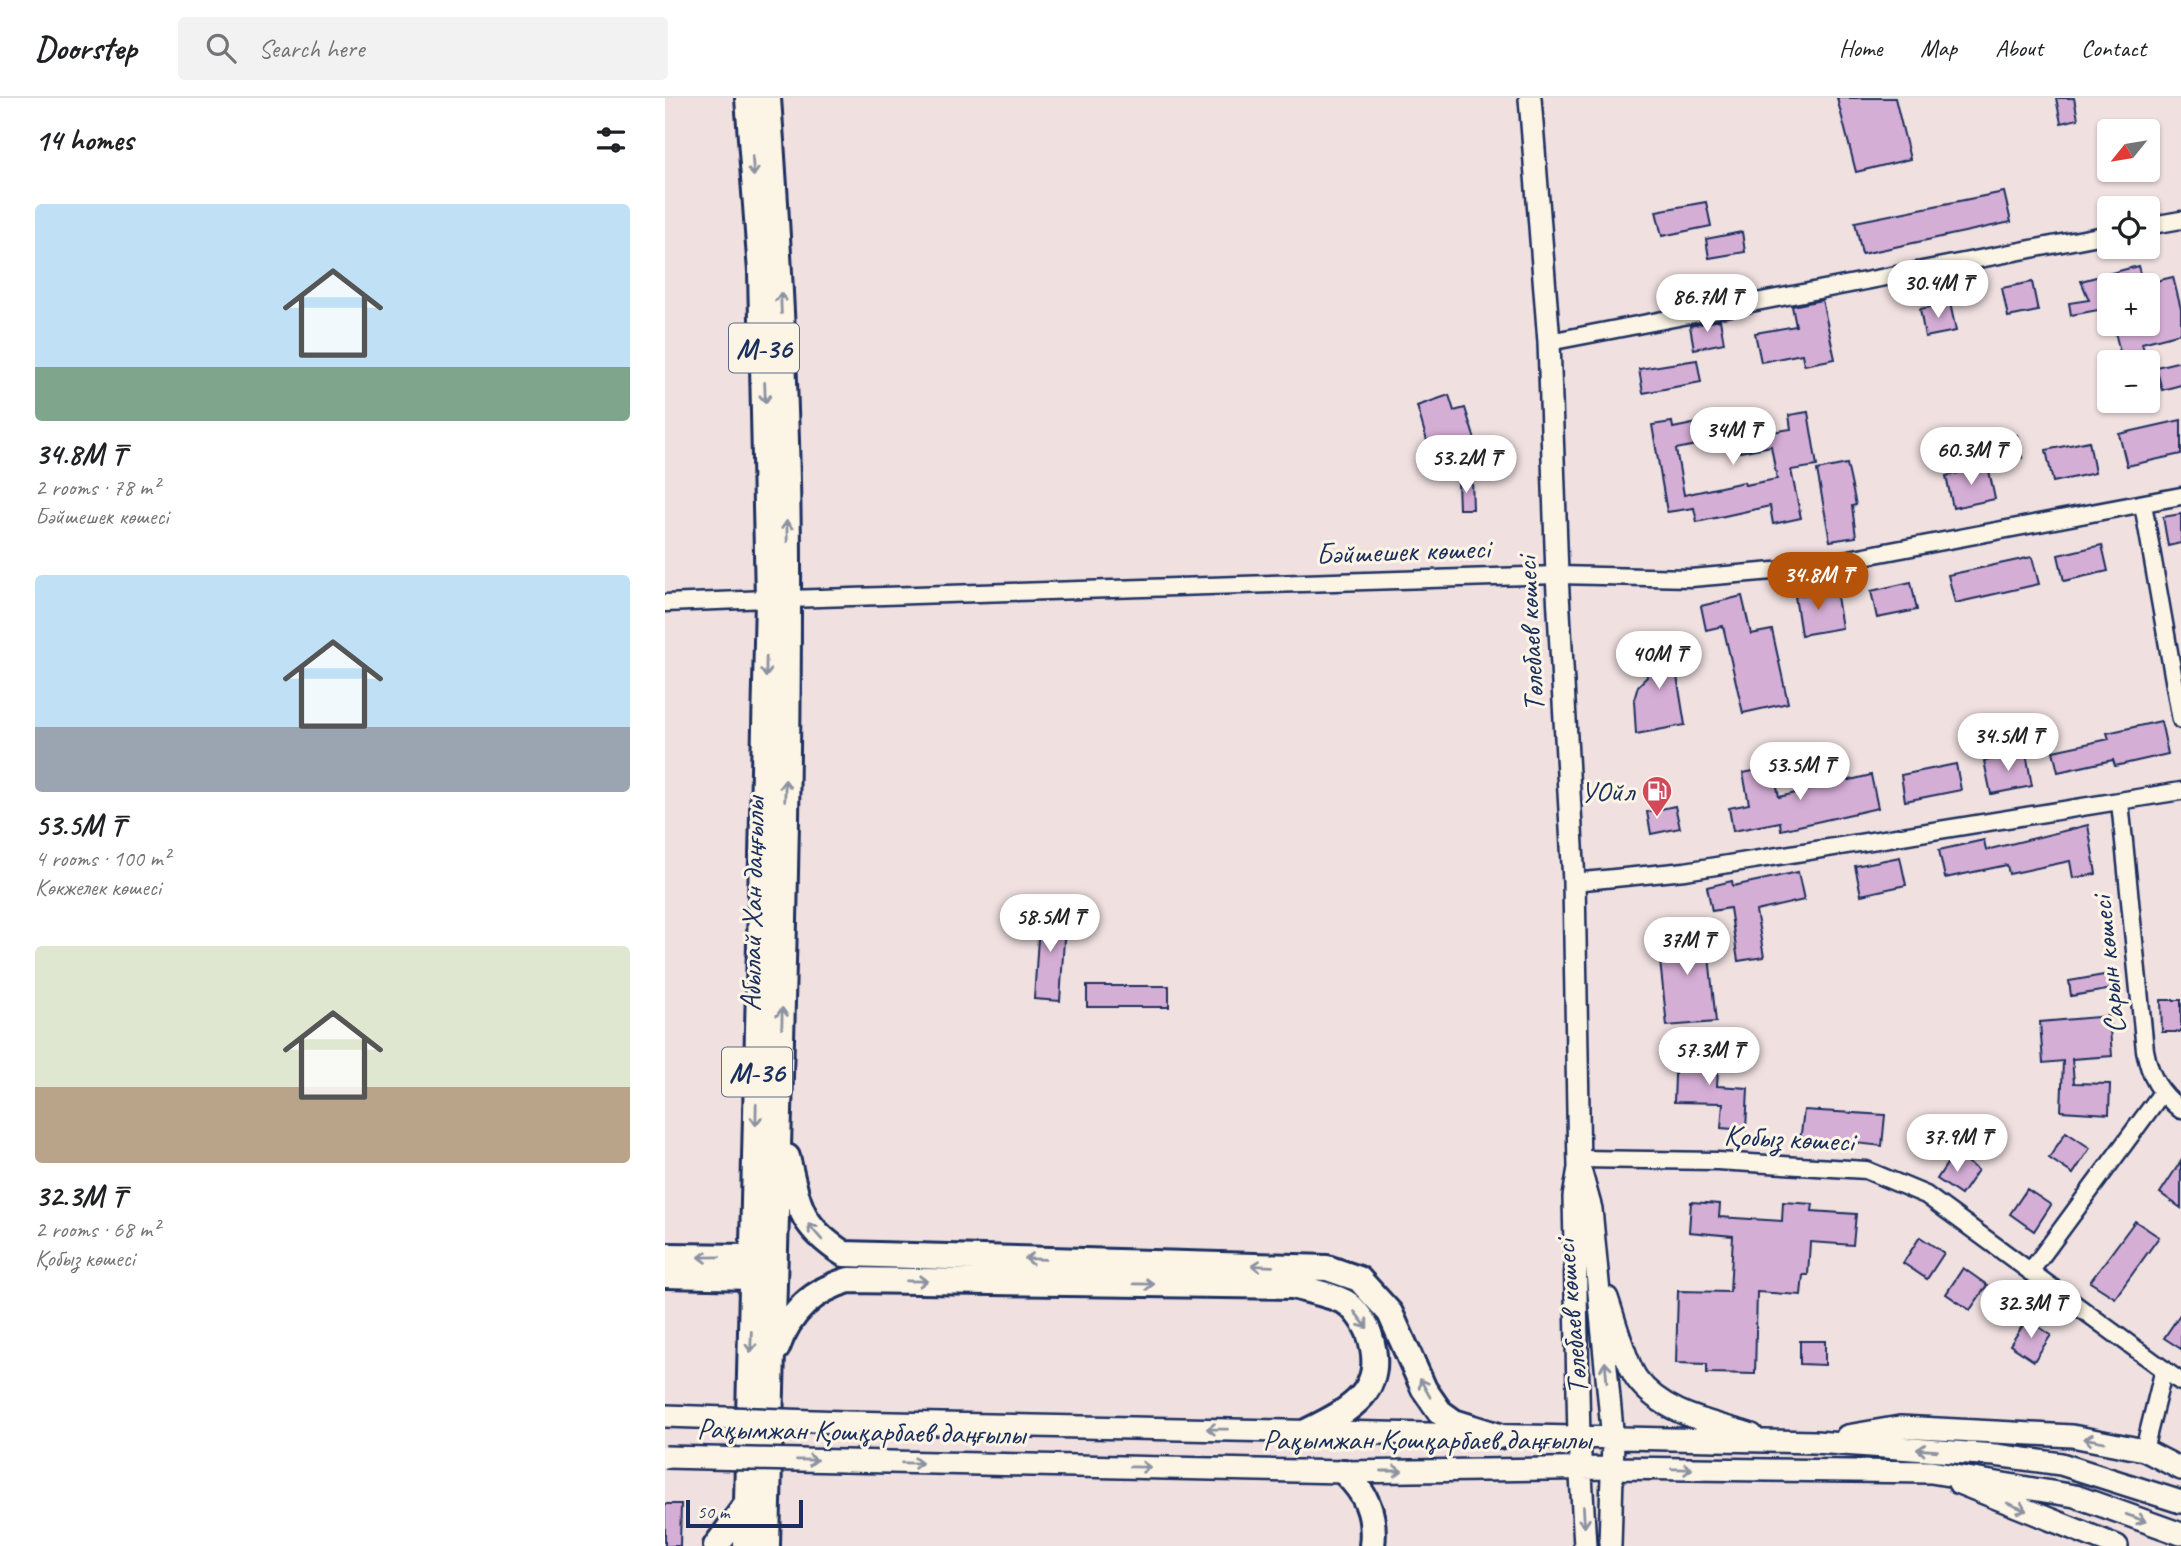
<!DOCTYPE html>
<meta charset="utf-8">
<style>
:root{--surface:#fff;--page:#f2f2f2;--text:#202124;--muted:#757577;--line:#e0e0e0;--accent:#b45309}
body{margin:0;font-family:Caveat,sans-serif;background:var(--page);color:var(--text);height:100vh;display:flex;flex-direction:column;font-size:26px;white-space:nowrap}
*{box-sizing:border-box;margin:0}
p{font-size:23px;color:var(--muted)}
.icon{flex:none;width:38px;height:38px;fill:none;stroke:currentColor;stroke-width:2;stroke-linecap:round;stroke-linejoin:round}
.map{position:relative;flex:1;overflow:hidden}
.panel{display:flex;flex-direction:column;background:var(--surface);width:665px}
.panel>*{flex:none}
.needle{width:46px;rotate:240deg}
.buttons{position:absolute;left:1432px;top:21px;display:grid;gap:14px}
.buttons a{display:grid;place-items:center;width:63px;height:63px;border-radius:7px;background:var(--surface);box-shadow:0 2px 5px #0004;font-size:35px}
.scale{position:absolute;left:21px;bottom:18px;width:117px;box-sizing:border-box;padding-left:7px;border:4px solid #1b2f5e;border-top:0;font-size:19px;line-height:24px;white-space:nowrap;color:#1b2f5e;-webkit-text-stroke:5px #fcf5e5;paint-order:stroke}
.price{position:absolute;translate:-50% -60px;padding:0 16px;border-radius:24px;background:#fff;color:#222;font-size:23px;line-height:46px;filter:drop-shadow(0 2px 4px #0008)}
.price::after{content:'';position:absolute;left:50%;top:42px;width:21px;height:16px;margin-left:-10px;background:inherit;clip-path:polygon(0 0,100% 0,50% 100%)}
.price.active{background:var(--accent);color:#fff}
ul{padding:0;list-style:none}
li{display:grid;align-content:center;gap:14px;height:371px;padding:0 35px}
li span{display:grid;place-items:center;height:217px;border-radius:7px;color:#555}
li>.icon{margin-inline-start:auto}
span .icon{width:126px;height:126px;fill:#fffc;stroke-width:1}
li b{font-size:30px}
h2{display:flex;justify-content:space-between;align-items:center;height:84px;padding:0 35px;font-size:30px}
header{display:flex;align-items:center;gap:42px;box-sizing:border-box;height:98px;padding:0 35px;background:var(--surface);border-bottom:2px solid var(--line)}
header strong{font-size:33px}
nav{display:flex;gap:38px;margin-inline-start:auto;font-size:24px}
.search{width:490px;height:63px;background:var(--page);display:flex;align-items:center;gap:18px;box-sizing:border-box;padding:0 24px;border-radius:7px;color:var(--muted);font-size:26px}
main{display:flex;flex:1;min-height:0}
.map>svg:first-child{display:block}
.building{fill:#d5aed6;stroke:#1b2f5e;stroke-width:2;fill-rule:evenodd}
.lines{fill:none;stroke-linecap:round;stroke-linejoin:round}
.street-casing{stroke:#1b2f5e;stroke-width:21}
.secondary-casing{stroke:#1b2f5e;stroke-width:26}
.primary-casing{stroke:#1b2f5e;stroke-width:30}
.street{stroke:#fcf5e5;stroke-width:16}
.secondary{stroke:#fcf5e5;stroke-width:21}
.primary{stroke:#fcf5e5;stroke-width:24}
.secondary-bridge-casing{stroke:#1b2f5e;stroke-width:26;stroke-linecap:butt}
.secondary-bridge{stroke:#fcf5e5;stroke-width:21}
.oneway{stroke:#8c92a2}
.labels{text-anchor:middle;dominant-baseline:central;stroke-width:6;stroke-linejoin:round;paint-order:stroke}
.shield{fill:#fcf5e5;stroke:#5e6a86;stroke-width:2}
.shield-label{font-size:28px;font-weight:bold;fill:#1b2f5e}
.street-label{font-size:30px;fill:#1b2f5e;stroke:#fcf5e5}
.poi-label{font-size:30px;fill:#1b2f5e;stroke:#fcf5e5;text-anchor:end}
</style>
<header>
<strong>Doorstep</strong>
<div class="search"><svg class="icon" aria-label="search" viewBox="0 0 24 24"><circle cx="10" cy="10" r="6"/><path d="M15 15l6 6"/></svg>Search here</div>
<nav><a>Home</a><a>Map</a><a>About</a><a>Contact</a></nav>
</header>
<main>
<section class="panel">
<h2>14 homes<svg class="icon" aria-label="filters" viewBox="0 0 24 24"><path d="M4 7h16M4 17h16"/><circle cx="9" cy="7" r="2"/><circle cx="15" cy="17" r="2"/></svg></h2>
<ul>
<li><span style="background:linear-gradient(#bfe0f5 75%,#7fa58c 0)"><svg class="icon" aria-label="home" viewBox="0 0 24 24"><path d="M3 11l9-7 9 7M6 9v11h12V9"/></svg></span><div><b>34.8M ₸</b><p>2 rooms · 78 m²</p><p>Бәйшешек көшесі</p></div></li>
<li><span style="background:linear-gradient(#bfe0f5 70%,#9aa5b1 0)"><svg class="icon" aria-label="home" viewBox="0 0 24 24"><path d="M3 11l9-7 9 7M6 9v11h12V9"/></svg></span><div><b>53.5M ₸</b><p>4 rooms · 100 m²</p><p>Көкжелек көшесі</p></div></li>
<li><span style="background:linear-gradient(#dfe7d0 65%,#b9a48a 0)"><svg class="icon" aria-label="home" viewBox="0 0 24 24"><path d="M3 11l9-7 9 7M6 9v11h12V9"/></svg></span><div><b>32.3M ₸</b><p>2 rooms · 68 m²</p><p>Қобыз көшесі</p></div></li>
</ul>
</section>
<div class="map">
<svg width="1516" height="1448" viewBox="0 0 1516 1448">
<rect width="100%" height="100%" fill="#f0e0e0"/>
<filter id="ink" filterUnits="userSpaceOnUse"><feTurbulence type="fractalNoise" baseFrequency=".0143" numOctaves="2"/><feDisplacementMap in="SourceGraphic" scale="14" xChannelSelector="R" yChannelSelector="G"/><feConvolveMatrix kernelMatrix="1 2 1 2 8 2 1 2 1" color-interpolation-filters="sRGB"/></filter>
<g filter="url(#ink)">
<path class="building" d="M1172 0H1230L1245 61 1191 74Z
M1391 0H1409L1413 21 1396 25Z
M1339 94 1346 124 1197 156 1190 124Z
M1041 104 1046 128 997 138 991 113Z
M1077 134 1080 154 1044 160 1041 141Z
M1473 168 1478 187H1444V210L1406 217 1404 205 1424 202 1416 183Z
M1508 179 1516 211V235L1477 245 1482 264H1433V260L1455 254 1448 226H1482V185Z
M1367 184 1373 213 1343 219 1337 190Z
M1157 202 1170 261 1139 267 1137 256 1096 264 1090 235 1131 228 1127 208Z
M1285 205 1291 233 1260 239 1255 211Z
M1055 222 1059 245 1029 251 1025 228Z
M1032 262 1036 284 978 295 974 271Z
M1516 263V287L1497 292 1491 269Z
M784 297 789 313 800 310 812 348 787 356 791 365 770 371 752 308Z
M1143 314 1152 368 1126 372 1136 420 1108 426 1105 408 1032 424 1029 410 1002 414 987 327 1007 324 1008 330 1062 319 1063 327 1091 322 1094 336 1126 331 1124 317ZM1072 339 1075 354 1106 348 1112 381 1080 387 1079 384 1019 397 1011 351Z
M1516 322V356L1462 368 1454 336Z
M1352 337 1357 360 1333 364 1329 341Z
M1424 343 1430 375 1388 384 1381 352Z
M1182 366 1191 407 1187 408 1191 439 1165 443 1152 372Z
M1323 368 1330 401 1288 410 1281 378Z
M807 382 808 411H794L793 383Z
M1516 416V445L1503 448 1498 419Z
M1437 447 1443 473 1399 483 1393 457Z
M1367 459 1374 486 1290 505 1283 477Z
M1246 484 1252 512 1212 520 1206 493Z
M1171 492 1177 530 1136 537 1130 498Z
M1077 498 1086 536 1107 532 1123 605 1078 615 1058 528 1041 532 1036 508Z
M1006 541 1020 627 971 636 969 602 973 588 982 579 978 547Z
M1496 623 1503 656 1450 668 1448 662 1393 674 1388 653 1444 641 1442 635Z
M1361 655 1367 688 1326 696 1319 663Z
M1291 666 1296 692 1240 703 1236 677Z
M1108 669 1114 699 1206 677 1213 710 1116 732 1115 724 1068 733 1064 710 1084 706 1078 675Z
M1010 708 1015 730 986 736 982 714Z
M1423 727 1431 776 1408 780 1405 763 1344 776 1342 767 1280 780 1274 752 1319 742 1321 752Z
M1235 759 1241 787 1196 797 1190 768Z
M1133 774 1139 802 1091 813 1099 859 1073 863 1065 810 1047 813 1042 789 1067 783 1068 788Z
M375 810 401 811 395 903 369 901Z
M1041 830 1051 924 1002 928 992 835Z
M1445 876 1448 891 1406 898 1404 883Z
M422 888H504V909H422Z
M1496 902H1516V934H1497Z
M1444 918 1447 958 1407 961 1409 985 1445 986 1444 1016 1396 1013 1398 963 1378 965 1375 924Z
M1011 952 1054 953 1052 988 1083 990 1081 1032 1056 1030 1058 1005 1009 1004Z
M1139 1012 1220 1017 1217 1048 1165 1042 1164 1046 1135 1043Z
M1401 1034 1425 1050 1408 1076 1384 1060Z
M1289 1055 1313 1072 1296 1097 1272 1081Z
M1516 1063V1110L1495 1095Z
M1362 1091 1386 1107 1369 1133 1345 1116Z
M1026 1104 1055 1106 1054 1119 1117 1123 1118 1104 1148 1106 1147 1113 1191 1116 1188 1147 1145 1144 1143 1177H1138L1136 1197 1092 1194 1090 1276 1042 1275V1266L1011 1265 1013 1193 1065 1194 1068 1138 1024 1134Z
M1470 1123 1494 1139 1450 1200 1425 1184Z
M1255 1139 1279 1155 1262 1181 1238 1165Z
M1298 1170 1322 1187 1305 1212 1281 1196Z
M1516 1215V1251L1499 1240Z
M1362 1221 1386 1237 1369 1263 1345 1247Z
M1135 1243H1160V1267L1135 1266Z
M0 1406H16L15 1448H0Z"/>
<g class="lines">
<g class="street-casing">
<path id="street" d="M1482 128 1516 122
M884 244 1444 136
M1478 406 1516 622
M123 501 892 477 1026 480 1131 471 1516 398
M0 505 103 501
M1455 704 1480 952C1485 979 1494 994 1516 1012
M909 784 1020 773 1516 693
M914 1061 1052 1063 1201 1072 1261 1097 1516 1284
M1365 1174 1496 996
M1479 1352 1499 1271"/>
</g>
<g class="secondary-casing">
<path id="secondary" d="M865 0 884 244 892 477 909 784 914 1070 909 1099 914 1341 920 1448
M916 1075 926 1111 948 1342 945 1448
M942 1200C949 1220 961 1266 972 1281 999 1317 1047 1324 1087 1337
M179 1324 1150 1344 1330 1357 1396 1366 1516 1404
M1182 1338 1235 1329 1407 1338 1479 1352 1516 1371
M179 1363 679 1374 949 1370 1266 1374 1410 1398 1516 1436
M1294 1385 1452 1448"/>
</g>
<g class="primary-casing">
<path id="primary" d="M122 1059C134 1108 134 1127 179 1156L662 1170 694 1181 725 1215 759 1291 775 1314 789 1324 834 1338
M0 1158 88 1159
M0 1177 88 1179
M112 1250C124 1215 148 1192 184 1182L628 1188C644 1193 665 1196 680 1204 689 1209 702 1227 705 1238 722 1293 687 1311 643 1333
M679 1374C701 1395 711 1416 707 1448
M51 1448 82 1406
M81 1448 103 501 96 174 83 0
M102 1448C109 1133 123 817 123 502 124 334 115 167 103 0"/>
</g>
<use href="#street" class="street"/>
<use href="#secondary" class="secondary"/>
<use href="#primary" class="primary"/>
<g class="secondary-bridge-casing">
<path id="secondary-bridge" d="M0 1318 179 1324
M0 1359 179 1363"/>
</g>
<use href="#secondary-bridge" class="secondary-bridge"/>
</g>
<defs><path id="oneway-shaft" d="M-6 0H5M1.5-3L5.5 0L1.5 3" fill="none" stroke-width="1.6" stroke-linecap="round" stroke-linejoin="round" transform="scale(1.75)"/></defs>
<g class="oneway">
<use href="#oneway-shaft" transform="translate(88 68) rotate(86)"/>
<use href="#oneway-shaft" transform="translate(116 205) rotate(-92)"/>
<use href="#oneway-shaft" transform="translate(100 295) rotate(88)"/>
<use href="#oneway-shaft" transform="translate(122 433) rotate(-91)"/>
<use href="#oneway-shaft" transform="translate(101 569) rotate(91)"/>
<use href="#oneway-shaft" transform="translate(120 692) rotate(-89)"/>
<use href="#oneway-shaft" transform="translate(117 920) rotate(-89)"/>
<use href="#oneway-shaft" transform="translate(91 1017) rotate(91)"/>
<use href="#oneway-shaft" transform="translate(150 1134) rotate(-131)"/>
<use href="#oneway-shaft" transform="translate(44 1159) rotate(179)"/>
<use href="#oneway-shaft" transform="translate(370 1161) rotate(-178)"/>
<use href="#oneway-shaft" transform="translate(597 1168) rotate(-178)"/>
<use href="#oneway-shaft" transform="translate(252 1183) rotate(1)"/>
<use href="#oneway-shaft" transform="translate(479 1186) rotate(1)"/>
<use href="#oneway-shaft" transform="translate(696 1222) rotate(52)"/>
<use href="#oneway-shaft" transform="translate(86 1244) rotate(92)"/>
<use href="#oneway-shaft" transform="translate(941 1274) rotate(-95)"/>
<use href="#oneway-shaft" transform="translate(760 1290) rotate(-119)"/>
<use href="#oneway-shaft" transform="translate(552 1331) rotate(-179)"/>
<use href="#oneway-shaft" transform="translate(1429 1342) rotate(-169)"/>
<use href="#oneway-shaft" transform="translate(1262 1352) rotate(-176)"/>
<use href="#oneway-shaft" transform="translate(142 1362) rotate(1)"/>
<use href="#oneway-shaft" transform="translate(247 1365) rotate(1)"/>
<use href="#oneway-shaft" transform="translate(475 1369) rotate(1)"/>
<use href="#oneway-shaft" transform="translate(1017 1371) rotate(1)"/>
<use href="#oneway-shaft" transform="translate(727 1373)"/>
<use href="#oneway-shaft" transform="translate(1352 1409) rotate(22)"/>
<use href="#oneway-shaft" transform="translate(919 1419) rotate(87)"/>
<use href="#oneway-shaft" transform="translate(1471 1420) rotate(20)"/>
</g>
</g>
<defs>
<g id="fuel-pin" transform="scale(1.575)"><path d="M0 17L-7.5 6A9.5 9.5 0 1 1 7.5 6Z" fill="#d1495b" stroke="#fcf5e5"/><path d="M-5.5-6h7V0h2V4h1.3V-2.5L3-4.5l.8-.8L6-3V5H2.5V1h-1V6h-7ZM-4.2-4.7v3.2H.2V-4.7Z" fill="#fff"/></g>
</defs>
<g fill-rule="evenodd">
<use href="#fuel-pin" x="992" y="693"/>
</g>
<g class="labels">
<g class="shield">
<rect x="64" y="225.5" width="70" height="49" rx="5"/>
<rect x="57" y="949.5" width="70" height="49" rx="5"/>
</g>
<g class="shield-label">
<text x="99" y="250">M-36</text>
<text x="92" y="974">M-36</text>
</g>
<g class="street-label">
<text transform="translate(738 453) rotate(-2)">Бәйшешек көшесі</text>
<text transform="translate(865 536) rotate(-93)">Төлебаев көшесі</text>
<text transform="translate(87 806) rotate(-89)">Абылай Хан даңғылы</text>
<text transform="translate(1443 867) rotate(-96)">Сарын көшесі</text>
<text transform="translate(1124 1040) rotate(3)">Қобыз көшесі</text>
<text transform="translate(906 1219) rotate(-95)">Төлебаев көшесі</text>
<text transform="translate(196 1333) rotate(1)">Рақымжан Қошқарбаев даңғылы</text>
<text x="762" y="1341">Рақымжан Қошқарбаев даңғылы</text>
</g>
<g class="poi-label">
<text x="969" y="693">УОйл</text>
</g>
</g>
</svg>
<div class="buttons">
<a><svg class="needle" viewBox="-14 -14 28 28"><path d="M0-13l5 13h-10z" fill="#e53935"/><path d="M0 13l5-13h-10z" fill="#757577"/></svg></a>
<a><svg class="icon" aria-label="locate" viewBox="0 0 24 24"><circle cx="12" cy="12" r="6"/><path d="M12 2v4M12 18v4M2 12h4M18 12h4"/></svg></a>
<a>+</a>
<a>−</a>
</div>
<div class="scale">50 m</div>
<b class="price" style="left:1273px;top:222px">30.4M ₸</b>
<b class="price" style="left:1042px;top:236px">86.7M ₸</b>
<b class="price" style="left:1068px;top:369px">34M ₸</b>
<b class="price" style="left:1306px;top:389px">60.3M ₸</b>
<b class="price" style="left:801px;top:397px">53.2M ₸</b>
<b class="price active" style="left:1153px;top:514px">34.8M ₸</b>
<b class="price" style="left:994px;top:593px">40M ₸</b>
<b class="price" style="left:1343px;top:675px">34.5M ₸</b>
<b class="price" style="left:1135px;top:704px">53.5M ₸</b>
<b class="price" style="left:385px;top:856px">58.5M ₸</b>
<b class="price" style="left:1022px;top:879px">37M ₸</b>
<b class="price" style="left:1044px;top:989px">57.3M ₸</b>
<b class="price" style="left:1292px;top:1076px">37.9M ₸</b>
<b class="price" style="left:1366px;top:1242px">32.3M ₸</b>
</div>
</main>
